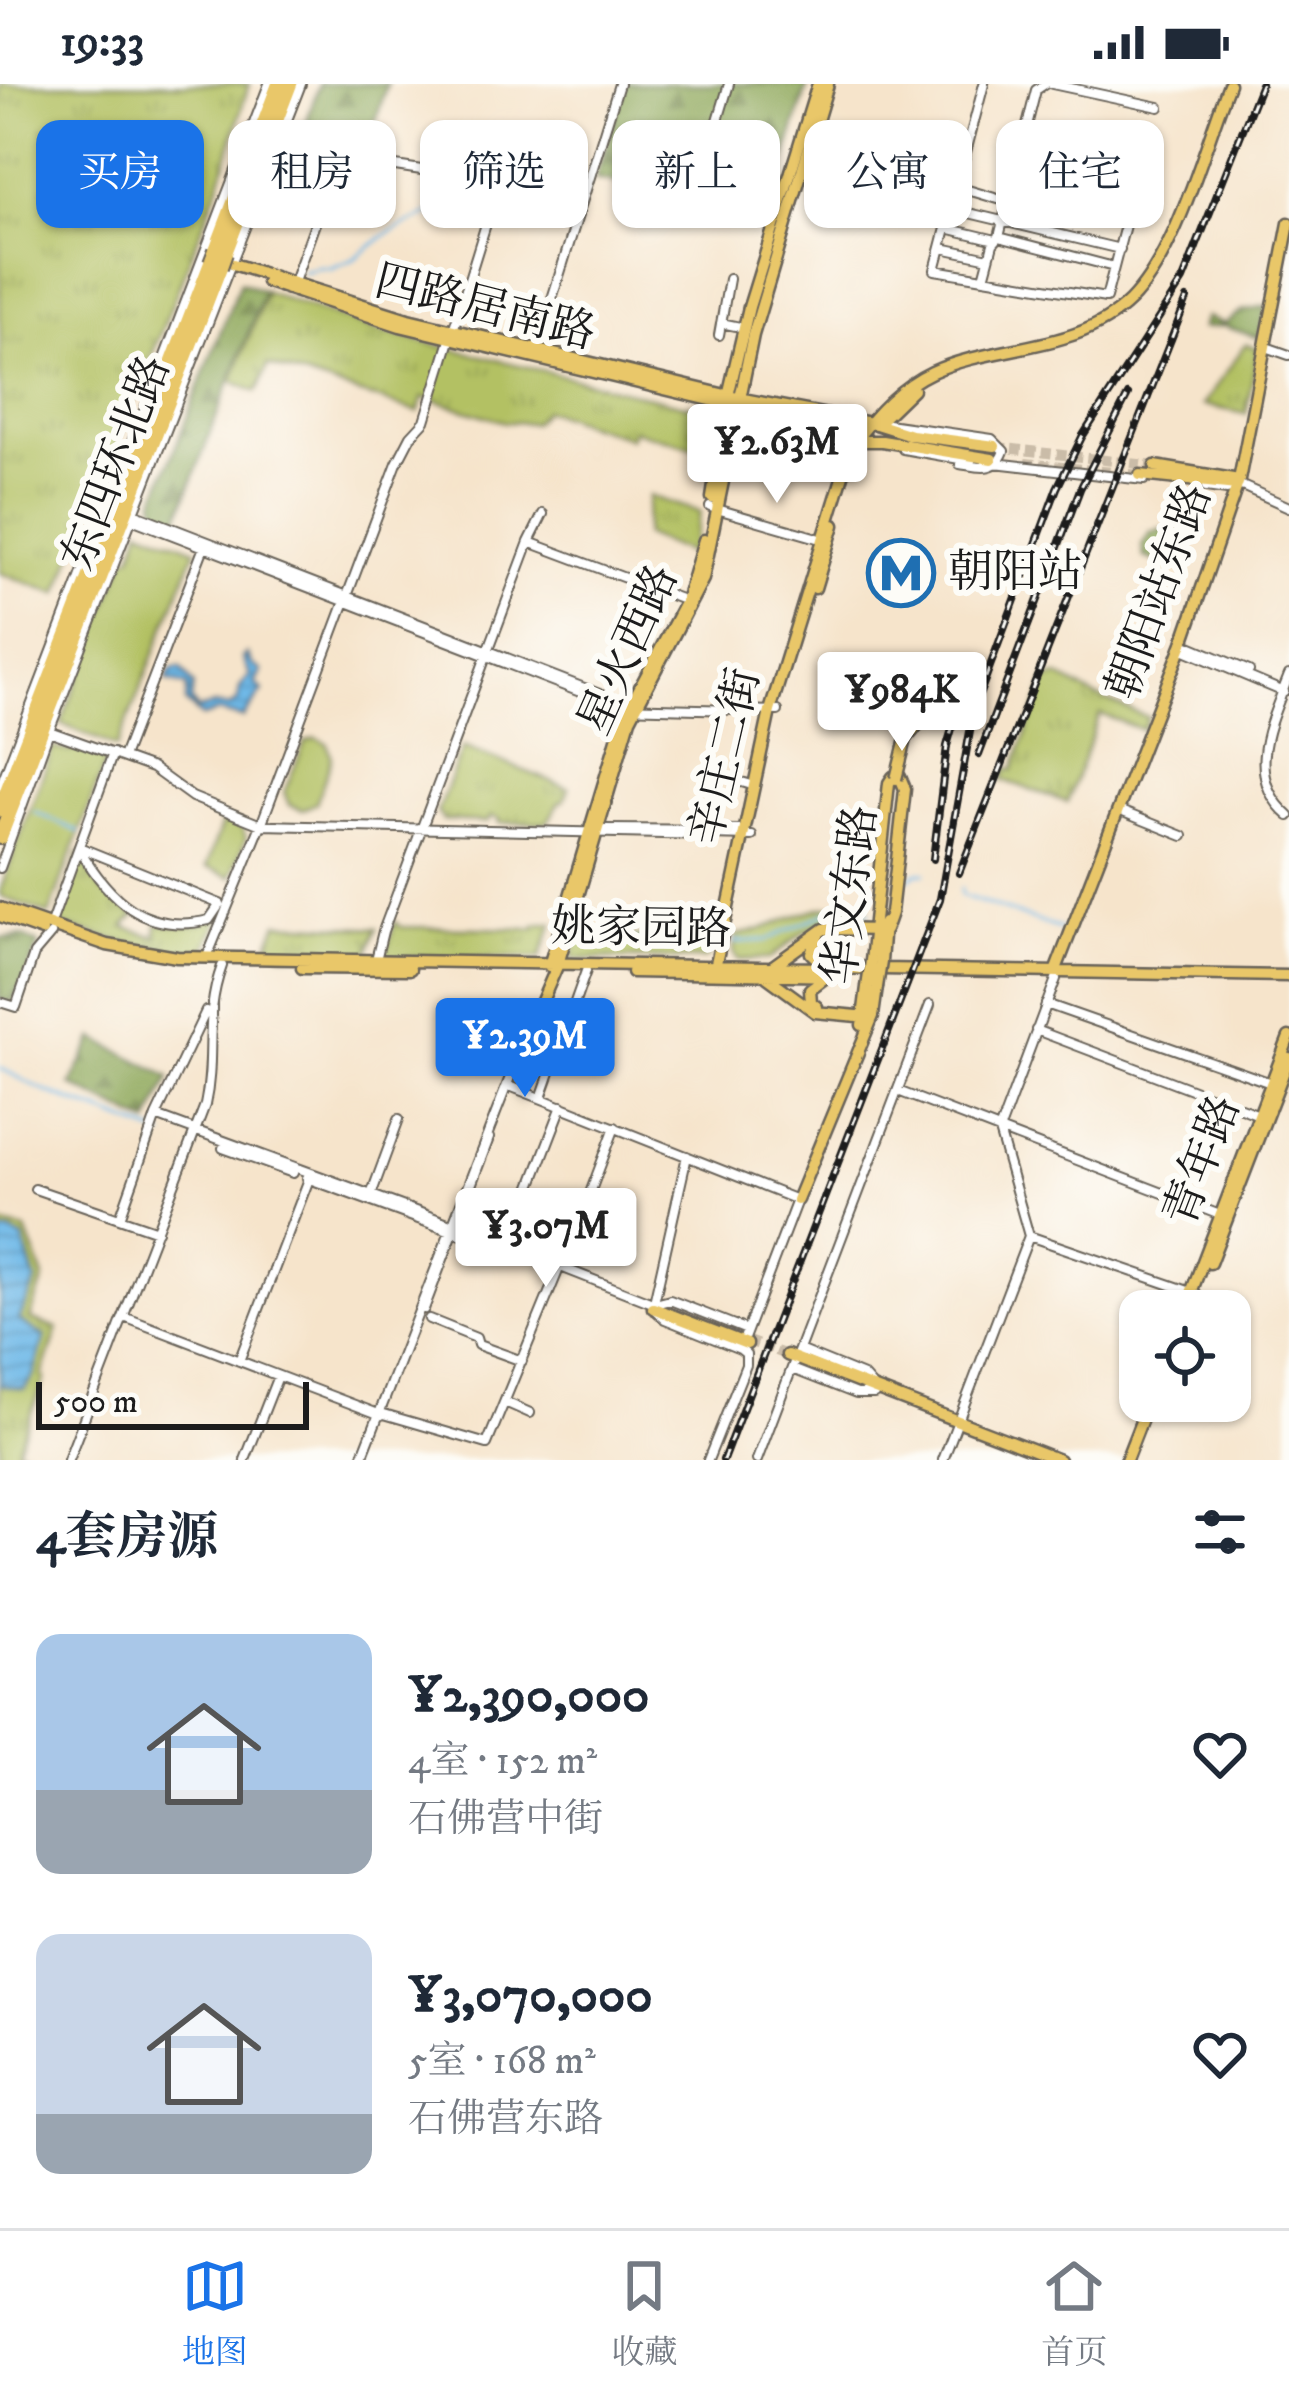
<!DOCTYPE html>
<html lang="zh">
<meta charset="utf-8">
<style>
:root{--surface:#fff;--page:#f2f2f3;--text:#1f2937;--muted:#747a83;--line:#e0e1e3;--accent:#1a73e8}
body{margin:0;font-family:"IM FELL DW Pica","Noto Serif SC",serif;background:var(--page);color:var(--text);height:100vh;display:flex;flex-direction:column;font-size:45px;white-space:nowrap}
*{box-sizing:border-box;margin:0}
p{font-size:39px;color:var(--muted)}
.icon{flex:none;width:66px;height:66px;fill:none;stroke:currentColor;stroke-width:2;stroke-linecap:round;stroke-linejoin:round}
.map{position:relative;height:1376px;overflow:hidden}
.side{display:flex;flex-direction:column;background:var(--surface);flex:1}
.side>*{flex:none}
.hud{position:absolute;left:36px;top:36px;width:1218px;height:108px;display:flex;gap:24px}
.tools{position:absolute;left:1119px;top:1206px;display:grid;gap:24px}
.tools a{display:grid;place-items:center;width:132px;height:132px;border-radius:24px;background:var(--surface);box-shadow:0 3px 9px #0004;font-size:60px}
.scale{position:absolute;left:36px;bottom:30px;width:273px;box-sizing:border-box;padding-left:12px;border:6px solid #1c1c1c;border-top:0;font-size:33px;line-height:42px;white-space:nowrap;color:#1c1c1c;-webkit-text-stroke:9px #fdfcf7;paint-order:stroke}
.price{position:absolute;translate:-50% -102px;padding:0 27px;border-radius:12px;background:#fff;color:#222;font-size:39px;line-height:78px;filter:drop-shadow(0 3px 6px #0008)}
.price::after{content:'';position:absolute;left:50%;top:72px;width:36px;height:27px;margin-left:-18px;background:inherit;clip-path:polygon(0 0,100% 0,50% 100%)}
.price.selected{background:var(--accent);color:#fff}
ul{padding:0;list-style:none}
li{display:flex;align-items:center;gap:36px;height:300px;padding:0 36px}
li span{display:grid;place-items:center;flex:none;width:336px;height:240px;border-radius:24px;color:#555}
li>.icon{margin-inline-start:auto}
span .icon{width:144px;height:144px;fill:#fffc;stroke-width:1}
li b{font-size:51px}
h2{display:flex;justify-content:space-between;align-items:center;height:144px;padding:0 36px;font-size:51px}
.chip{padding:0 42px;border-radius:24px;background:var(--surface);box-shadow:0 3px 9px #0004;font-size:42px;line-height:108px}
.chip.selected{background:var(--accent);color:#fff}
.status{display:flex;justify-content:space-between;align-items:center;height:84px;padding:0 60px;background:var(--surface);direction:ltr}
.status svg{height:33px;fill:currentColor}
.menu{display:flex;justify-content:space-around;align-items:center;height:168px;border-top:3px solid var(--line);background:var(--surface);font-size:33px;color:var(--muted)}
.menu a{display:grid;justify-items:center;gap:6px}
.menu .selected{color:var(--accent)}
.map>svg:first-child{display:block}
.green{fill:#b3c164;stroke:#686e40;stroke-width:3}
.forest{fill:url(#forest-firs);stroke:#55623b;stroke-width:3}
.park{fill:url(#park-tufts);stroke:#686e40;stroke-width:3}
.water{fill:url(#water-rules);stroke:#466a82;stroke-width:3}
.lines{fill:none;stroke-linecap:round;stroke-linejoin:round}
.stream{stroke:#70b9e8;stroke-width:3}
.major-tunnel{stroke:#cabca8;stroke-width:10;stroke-dasharray:10 5;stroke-linecap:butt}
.minor-casing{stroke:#686259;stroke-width:12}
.major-casing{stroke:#686259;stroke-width:15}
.highway-casing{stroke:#686259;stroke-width:18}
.minor{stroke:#fff;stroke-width:8}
.major{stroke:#e9c769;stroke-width:10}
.highway{stroke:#e9c769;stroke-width:14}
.rail-casing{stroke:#1c1c1c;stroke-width:8}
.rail{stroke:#fdfcf7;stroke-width:3;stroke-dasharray:9;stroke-linecap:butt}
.major-bridge-casing{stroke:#686259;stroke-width:15;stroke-linecap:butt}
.highway-bridge-casing{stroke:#686259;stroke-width:18;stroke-linecap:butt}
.major-bridge{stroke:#e9c769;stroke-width:10}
.highway-bridge{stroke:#e9c769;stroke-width:14}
.labels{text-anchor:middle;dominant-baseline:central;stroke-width:12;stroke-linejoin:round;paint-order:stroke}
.street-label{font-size:45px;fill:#1c1c1c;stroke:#fdfcf7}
.poi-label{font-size:45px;fill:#1c1c1c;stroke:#fdfcf7;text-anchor:start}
</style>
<div class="status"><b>19:33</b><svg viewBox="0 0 49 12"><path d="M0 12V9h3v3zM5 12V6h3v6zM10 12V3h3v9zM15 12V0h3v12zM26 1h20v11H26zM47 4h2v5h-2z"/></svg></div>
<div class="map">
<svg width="1289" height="1376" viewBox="0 0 1289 1376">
<defs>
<pattern id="forest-firs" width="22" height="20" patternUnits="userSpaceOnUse" patternTransform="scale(3)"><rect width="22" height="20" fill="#8ea75a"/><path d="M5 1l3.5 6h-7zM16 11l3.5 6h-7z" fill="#73874a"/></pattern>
<pattern id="park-tufts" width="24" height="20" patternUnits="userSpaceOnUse" patternTransform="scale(3)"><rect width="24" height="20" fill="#b3c164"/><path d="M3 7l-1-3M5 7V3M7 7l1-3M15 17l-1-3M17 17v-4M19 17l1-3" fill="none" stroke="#99a556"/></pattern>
<pattern id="water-rules" width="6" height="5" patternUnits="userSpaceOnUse" patternTransform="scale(3)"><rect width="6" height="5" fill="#70b9e8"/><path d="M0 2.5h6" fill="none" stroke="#609ec6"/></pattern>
</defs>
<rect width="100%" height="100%" fill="#fdfcf7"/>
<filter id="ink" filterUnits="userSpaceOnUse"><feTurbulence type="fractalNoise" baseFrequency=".00833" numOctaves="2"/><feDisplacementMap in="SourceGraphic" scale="24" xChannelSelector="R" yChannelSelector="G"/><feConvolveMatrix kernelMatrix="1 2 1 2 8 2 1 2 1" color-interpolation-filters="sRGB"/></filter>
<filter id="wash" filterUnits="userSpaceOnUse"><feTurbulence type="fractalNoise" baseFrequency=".004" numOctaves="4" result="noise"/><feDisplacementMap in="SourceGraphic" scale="48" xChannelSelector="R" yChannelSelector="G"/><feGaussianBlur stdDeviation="2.7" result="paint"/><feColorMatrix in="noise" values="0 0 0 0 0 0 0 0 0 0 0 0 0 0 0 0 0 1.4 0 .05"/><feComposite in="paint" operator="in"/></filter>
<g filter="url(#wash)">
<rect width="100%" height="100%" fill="#f6e4cb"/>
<path class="green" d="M1034 64H1060L1071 71V83L1064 90 1028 87 1024 72Z
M141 444 196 465 117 663 61 640 126 473 132 472Z
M316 654 327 659 332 674 316 719 303 726 289 721 284 708 305 658Z
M71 662 107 674 49 831 0 812V807L53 663 70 668Z
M223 737 242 744 246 754 231 793 206 783Z
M868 815 865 834 859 839H824L804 848 769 875 738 876 733 869 736 851C767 847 791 831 820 824 837 820 852 824 868 815Z
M715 843 709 872 705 875H572L576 853 680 852Z"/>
<path class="forest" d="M319 0H387L366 68 294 75Z
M626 0H808L769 127 595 95Z
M240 198 264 207 176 440 159 432 155 415Z
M1267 222 1259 254 1224 242 1202 244 1206 233 1224 240 1242 227Z
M1164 445 1181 448 1168 481 1144 473 1142 461 1151 448Z
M22 852 39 861 14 919 0 915V854Z
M94 954 170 993 149 1040 71 1001Z"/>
<path class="park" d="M0 0H249L220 98 58 510 0 489Z
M266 208 375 246 713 328 718 336 712 368 633 346 630 354 544 326 533 339 505 338 423 313 418 328 268 281 257 308 232 297Z
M1246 260 1258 264 1246 330 1203 321Z
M649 412 700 428 691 470 644 451Z
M1058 592 1094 612 1148 633 1143 646 1100 630 1067 718 1003 696 1007 684 1013 686 1046 596Z
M463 663 569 704 564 717H560L547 739H499L500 735 491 732 487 738 443 736 437 728Z
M79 769 101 806 135 831 124 843 156 853 157 840C191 842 200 847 223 824L204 870 126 859 56 840Z
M395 837 401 843 535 845V841L553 839 540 874 385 873Z
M278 839 377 844 367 872 281 870V866L269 859Z
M0 1140 26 1146 44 1194 30 1235 58 1245 42 1292 45 1294 17 1365 48 1376H0Z"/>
<path class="water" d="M247 570 253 581 262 587 255 600 263 607 243 634 218 628 202 633 186 619 187 602 166 596 171 586 181 584 193 601 191 617 198 626 215 621 230 623 238 617 240 604 250 591 243 574Z
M0 1148H10L23 1155 36 1197 19 1236 45 1253 33 1292 24 1305 0 1301Z"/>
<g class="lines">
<path class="stream" d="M504 92 525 86 571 100
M303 188 318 183 331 184 354 175 387 150 495 97
M35 728 79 748
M901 799 918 788 925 789
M961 804V811L1066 847
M622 856 674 861 715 858
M734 858 767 856 828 828H870
M0 984 45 1007 164 1052"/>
</g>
</g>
<g filter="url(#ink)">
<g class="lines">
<path class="major-tunnel" d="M997 363 1155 382
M1025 379 1140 391
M748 1257 787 1271"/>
<g class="minor-casing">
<path id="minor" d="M984 0 935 186 1106 214 1136 99
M1052 0 1159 23
M958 103 1008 118
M696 109 729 0
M952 125 1120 165
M946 144 996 156
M999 153 1114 183
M942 164 989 174
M984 194 993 160 999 153 1036 6 1045 0
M721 239 745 244
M719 251 729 195
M1266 263 1289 271
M536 266 619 0
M888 340 992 355 1004 367C996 389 979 383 960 380
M903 365 971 377
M986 378 1144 396
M1206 403 1227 406 1242 402 1289 423
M710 423 828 457
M136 430 628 621
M134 436 619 623 778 627
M529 458 686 517
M1183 559 1249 587
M1180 564 1284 608
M1289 591C1271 638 1242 692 1289 732
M49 647 152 684 192 713 261 741 752 752
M123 673 204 463
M735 696 755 702
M0 703 269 0
M1118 726 1183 752
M604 745 744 746
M79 763 220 820
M79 764C109 816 146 851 209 836L220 820
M0 784 49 647 301 0
M50 842 113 669
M207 873 261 741 397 379 411 352 425 337 499 98 497 81 441 89 356 76 336 81 294 198
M376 876 383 847 529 458 543 430
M0 918 16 923 34 870 51 850
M1046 920 1271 999
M1036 946 1259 1031
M507 1001 797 1116 740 1265 746 1270V1281L708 1376
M898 1007 1220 1131
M541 1014 586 887
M156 1032 456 1142 655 1220 670 1216 747 1246
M223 1064 293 1089
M307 1094 519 1172
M35 1105 157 1147
M371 1111 399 1035
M120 1134 156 1032 206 927
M1029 1152 999 1047 1056 895
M1029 1152 1197 1210
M508 1162 562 1022
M562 1183 615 1043
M653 1223 687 1072
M424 1225 489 1054
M655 1226 665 1235 740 1265
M124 1233 381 1331
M429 1235 476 1254 478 1261 522 1277
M799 1266 863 1292 871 1301
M239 1277 309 1095
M792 1285 856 1310H874
M505 1318 530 1329
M384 1330 487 1360 558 1187
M68 1376 205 1021C216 971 203 934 222 882
M245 1376 278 1292
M361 1376 519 970
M757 1376 930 921
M943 1376 1029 1152"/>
</g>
<g class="major-casing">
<path id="major" d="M233 180 408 235 738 314 876 340 911 351 995 362
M267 198 400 242 727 320 856 356
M879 338 913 305
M862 357H882L992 375
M1155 382 1239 396
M1140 391 1237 401
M712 414 728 312 749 223 818 0
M815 504 834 441
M0 824 107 861 177 873 1289 892
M0 832 42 847
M818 852 811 869 826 883
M871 877 875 841
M881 878 884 839
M549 882 623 635 686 517 704 456
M302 884 410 885
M715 884 770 627 852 362C873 332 898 304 932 288 996 259 1077 269 1130 217 1177 170 1204 63 1229 0
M770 884 824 845 885 846 891 829 905 705 900 693H893L889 699 873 846
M632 888 842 892
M1055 888 1183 559 1239 396 1289 139
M767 893 815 928 868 933
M817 923 811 918 810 905 826 893
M862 941 867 903
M519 970 558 880 630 635 703 495 753 251 828 0
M797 1116 873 932 877 903
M1210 1179 1289 974
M653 1224 747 1260
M1184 1227 1289 953
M787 1271 1059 1376
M1126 1376 1149 1317"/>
</g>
<g class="highway-casing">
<path id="highway" d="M216 166 279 0
M225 169 290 0
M0 725 211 179
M0 753 220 183"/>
</g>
<use href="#minor" class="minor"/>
<use href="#major" class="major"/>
<use href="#highway" class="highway"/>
<g class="rail-casing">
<path id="rail" d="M979 671 1080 405 1128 311
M933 775 947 662 962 610
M959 789 1187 215
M723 1376 940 815 974 625 1057 404 1082 353 1183 196 1261 0"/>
</g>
<use href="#rail" class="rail"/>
<g class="major-bridge-casing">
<path id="major-bridge" d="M896 695 906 655 930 626
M867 903 871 877
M877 903 881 878"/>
</g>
<g class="highway-bridge-casing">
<path id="highway-bridge" d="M211 179 216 166
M220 183 225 169"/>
</g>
<use href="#major-bridge" class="major-bridge"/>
<use href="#highway-bridge" class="highway-bridge"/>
</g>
</g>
<defs>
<g id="metro-ring" transform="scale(3.45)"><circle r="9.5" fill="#fdfcf7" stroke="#1f6fb2" stroke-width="1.5"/><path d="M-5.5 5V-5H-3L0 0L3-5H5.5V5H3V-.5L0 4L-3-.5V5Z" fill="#1f6fb2"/></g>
</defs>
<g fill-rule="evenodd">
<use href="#metro-ring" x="901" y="489"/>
</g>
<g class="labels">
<g class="street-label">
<text transform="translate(485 224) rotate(14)">四路居南路</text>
<text transform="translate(117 379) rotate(-69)">东四环北路</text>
<text transform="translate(1160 508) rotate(-70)">朝阳站东路</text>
<text transform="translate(629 566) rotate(-66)">星火西路</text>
<text transform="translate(726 673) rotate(-77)">辛庄二街</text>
<text transform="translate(851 811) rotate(-83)">华文东路</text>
<text transform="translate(641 845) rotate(1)">姚家园路</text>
<text transform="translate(1203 1077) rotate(-69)">青年路</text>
</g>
<g class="poi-label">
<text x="948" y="489">朝阳站</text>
</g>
</g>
</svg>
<div class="tools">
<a><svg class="icon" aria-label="locate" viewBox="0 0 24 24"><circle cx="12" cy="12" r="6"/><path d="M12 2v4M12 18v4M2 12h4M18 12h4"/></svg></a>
</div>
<div class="scale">500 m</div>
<b class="price" style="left:777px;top:422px">¥2.63M</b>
<b class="price" style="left:902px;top:670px">¥984K</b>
<b class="price selected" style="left:525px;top:1016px">¥2.39M</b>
<b class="price" style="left:546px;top:1206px">¥3.07M</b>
<div class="hud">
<a class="chip selected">买房</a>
<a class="chip">租房</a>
<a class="chip">筛选</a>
<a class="chip">新上</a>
<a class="chip">公寓</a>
<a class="chip">住宅</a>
</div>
</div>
<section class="side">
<h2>4套房源<svg class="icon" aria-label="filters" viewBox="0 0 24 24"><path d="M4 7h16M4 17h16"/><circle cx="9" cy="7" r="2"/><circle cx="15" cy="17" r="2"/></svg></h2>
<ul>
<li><span style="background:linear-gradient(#a9c7e8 65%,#9aa5b1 0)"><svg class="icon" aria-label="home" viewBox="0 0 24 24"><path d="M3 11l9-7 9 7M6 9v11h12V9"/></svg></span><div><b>¥2,390,000</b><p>4室 · 152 m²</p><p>石佛营中街</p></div><svg class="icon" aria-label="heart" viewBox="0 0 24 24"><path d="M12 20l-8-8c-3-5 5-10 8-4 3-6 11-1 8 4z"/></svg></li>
<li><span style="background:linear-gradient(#c9d6e8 75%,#9aa5b1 0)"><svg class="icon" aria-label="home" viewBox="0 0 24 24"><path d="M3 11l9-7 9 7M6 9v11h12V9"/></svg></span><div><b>¥3,070,000</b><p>5室 · 168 m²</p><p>石佛营东路</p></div><svg class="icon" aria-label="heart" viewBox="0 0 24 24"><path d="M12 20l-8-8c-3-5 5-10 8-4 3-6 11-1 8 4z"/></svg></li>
</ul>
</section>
<nav class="menu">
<a class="selected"><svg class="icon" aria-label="map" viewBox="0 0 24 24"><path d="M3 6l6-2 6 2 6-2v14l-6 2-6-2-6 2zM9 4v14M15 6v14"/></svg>地图</a>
<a><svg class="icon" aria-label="saved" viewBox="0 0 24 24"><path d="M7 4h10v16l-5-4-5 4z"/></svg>收藏</a>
<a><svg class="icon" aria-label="home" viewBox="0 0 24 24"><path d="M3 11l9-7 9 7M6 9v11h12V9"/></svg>首页</a>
</nav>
